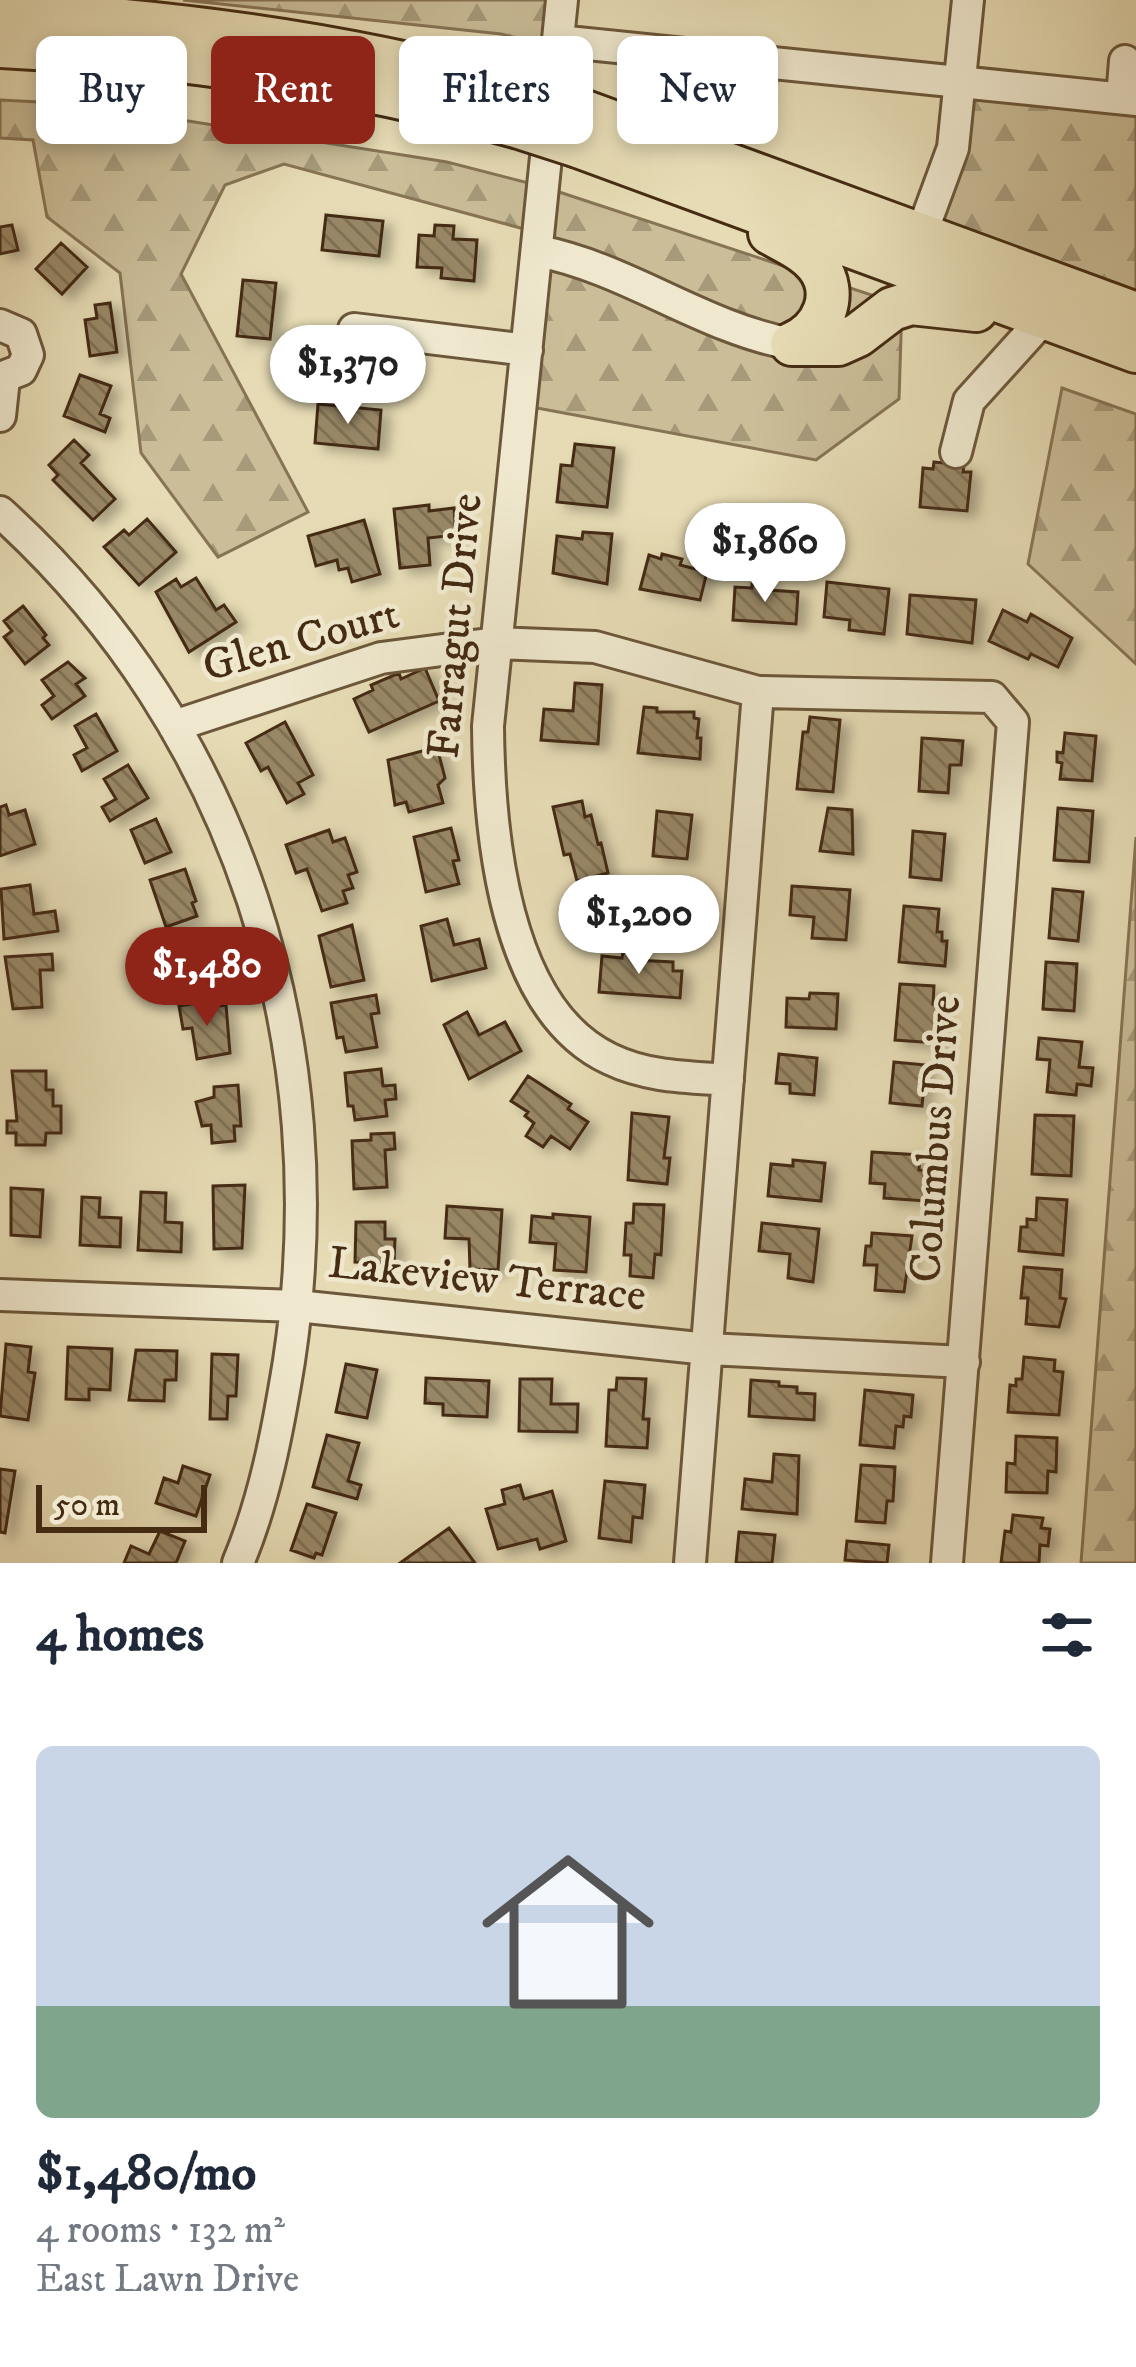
<!DOCTYPE html>
<meta charset="utf-8">
<style>
:root{--surface:#fff;--page:#f2f2f3;--text:#1f2937;--muted:#747a83;--accent:#8f2418}
body{margin:0;font-family:"IM FELL DW Pica",serif;background:var(--page);color:var(--text);height:100vh;display:flex;flex-direction:column;font-size:45px;white-space:nowrap}
*{box-sizing:border-box;margin:0}
p{font-size:39px;color:var(--muted)}
.icon{flex:none;width:66px;height:66px;fill:none;stroke:currentColor;stroke-width:2;stroke-linecap:round;stroke-linejoin:round}
.map{position:relative;height:1563px;overflow:hidden}
.details{display:flex;flex-direction:column;background:var(--surface);flex:1}
.details>*{flex:none}
.hud{position:absolute;left:36px;top:36px;width:1065px;height:108px;display:flex;gap:24px}
.scale{position:absolute;left:36px;bottom:30px;width:171px;box-sizing:border-box;padding-left:12px;border:6px solid #442b12;border-top:0;font-size:33px;line-height:42px;white-space:nowrap;color:#442b12;-webkit-text-stroke:9px #efe8ce;paint-order:stroke}
.price{position:absolute;translate:-50% -102px;padding:0 27px;border-radius:42px;background:#fff;color:#222;font-size:39px;line-height:78px;filter:drop-shadow(0 3px 6px #0008)}
.price::after{content:'';position:absolute;left:50%;top:72px;width:36px;height:27px;margin-left:-18px;background:inherit;clip-path:polygon(0 0,100% 0,50% 100%)}
.price.on{background:var(--accent);color:#fff}
ul{padding:0;list-style:none}
li{display:grid;align-content:center;gap:24px;height:636px;padding:0 36px}
li span{display:grid;place-items:center;height:372px;border-radius:18px;color:#555}
li>.icon{margin-inline-start:auto}
span .icon{width:216px;height:216px;fill:#fffc;stroke-width:1}
li b{font-size:51px}
h2{display:flex;justify-content:space-between;align-items:center;height:144px;padding:0 36px;font-size:51px}
.chip{padding:0 42px;border-radius:18px;background:var(--surface);box-shadow:0 6px 18px #0003;font-size:42px;line-height:108px}
.chip.on{background:var(--accent);color:#fff}
.map>svg:first-child{display:block}
.forest{fill:url(#forest-firs);stroke:#877455;stroke-width:3}
.building{fill:url(#building-back-hatch);stroke:#442b12;stroke-width:3;filter:url(#shadow)}
.lines{fill:none;stroke-linecap:round;stroke-linejoin:round}
.minor-casing{stroke:#6c573a;stroke-width:36}
.highway-casing{stroke:#442b12;stroke-width:48}
.minor{stroke:#efe8ce;stroke-width:30}
.highway{stroke:#e6dbb4;stroke-width:42}
.highway-bridge-casing{stroke:#442b12;stroke-width:48;stroke-linecap:butt}
.highway-bridge{stroke:#e6dbb4;stroke-width:42}
.labels{text-anchor:middle;dominant-baseline:central;stroke-width:9;stroke-linejoin:round;paint-order:stroke}
.street-label{font-size:45px;fill:#442b12;stroke:#efe8ce}
</style>
<div class="map">
<svg width="1136" height="1563" viewBox="0 0 1136 1563">
<defs>
<pattern id="forest-firs" width="22" height="20" patternUnits="userSpaceOnUse" patternTransform="scale(3)"><rect width="22" height="20" fill="#cabd98"/><path d="M5 1l3.5 6h-7zM16 11l3.5 6h-7z" fill="#a69a7b"/></pattern>
<pattern id="building-back-hatch" width="6" height="6" patternUnits="userSpaceOnUse" patternTransform="scale(3)"><rect width="6" height="6" fill="#988766"/><path d="M-1 5l2 2M0 0l6 6M5-1l2 2" fill="none" stroke="#7e6f53"/></pattern>
<filter id="shadow"><feDropShadow dx="9" dy="5.5" stdDeviation="6" flood-color="#0004"/></filter>
</defs>
<rect width="100%" height="100%" fill="#e6dbb4"/>
<filter id="stains"><feTurbulence type="fractalNoise" baseFrequency=".00167" numOctaves="4"/><feColorMatrix values="0 0 0 0 .2 0 0 0 0 .09 0 0 0 0 .02 0 0 0 .5 -.17"/></filter>
<radialGradient id="worn" r=".72"><stop offset=".6" stop-color="#630" stop-opacity="0"/><stop offset="1" stop-color="#630" stop-opacity=".3"/></radialGradient>
<path class="forest" d="M183 0H562L557 48 501 34Z
M960 82 1136 100V314L921 235Z
M0 100 81 104 447 162 544 187 902 305 899 399 816 460 521 405 539 233 284 164 225 185 181 274 308 512 218 557 141 453 120 273 47 217 33 140 0 138Z
M1062 388 1136 414V664L1028 564Z
M1136 837V1563H1081Z"/>
<path class="building" d="M326 215 383 221 379 256 322 250Z
M12 225 18 250 0 254V227Z
M435 225 454 226 453 239 477 240 474 281 441 278 442 268 417 267 419 235 434 236Z
M61 243 87 267 62 294 36 269Z
M243 280 276 283 270 339 237 336Z
M110 303 117 352 90 356 85 320 97 318 95 305Z
M80 375 111 386 100 414 110 418 105 432 64 416Z
M318 404 381 410 378 449 315 443Z
M74 440 89 455 81 463 115 499 93 520 53 480 58 475 49 465Z
M575 444 614 448 607 507 557 502 561 465 572 466Z
M934 462 964 465 963 472H971L967 511 920 507 923 468 933 469Z
M429 505V511L454 508 456 535 428 538 430 565 400 568 394 509Z
M147 519 176 552 139 585 104 547 124 530 129 535Z
M364 520 380 574 352 582 348 568 339 570 337 560 316 566 308 536Z
M583 532 612 534 607 584 553 573 557 536 582 539Z
M662 554 682 559 680 565 707 572 700 600 640 589 649 555 661 559Z
M196 578 216 610 224 605 236 622 189 652 156 592 176 579 181 587Z
M827 582 889 589 884 634 849 630 850 620 824 617Z
M752 584 769 585 768 590 798 592 796 624 733 620 735 587 752 588Z
M910 595 976 600 972 643 907 634Z
M23 606 46 635 43 638 49 645 25 664 4 637 12 631 4 621Z
M1003 610 1027 622 1031 614 1072 638 1058 667 1031 654 1028 659 989 641Z
M68 662 85 678 76 684 85 696 52 719 42 705 54 696 42 680Z
M425 668 439 701 369 732 354 699 373 690 371 685 399 673 401 679Z
M575 683 602 685 598 744 541 740 544 709 573 711Z
M644 707 657 708V712H694V718L699 719 697 738H701L700 759 638 753Z
M96 714 117 751 82 771 74 755 87 748 75 726Z
M810 717 840 720 833 792 797 789 803 732H808Z
M285 722 313 775 298 783 304 794 287 803 268 767 261 771 246 743Z
M1065 733 1096 736 1092 781 1060 779 1062 763 1057 762V752L1063 753Z
M922 738 963 741 961 765H950L948 793 919 791Z
M437 747 445 778 438 785 443 803 409 812 406 802 395 805 388 760Z
M128 765 148 798 110 821 102 807 116 799 104 779Z
M582 801 585 817 591 815 598 844 601 843 608 873 577 881 570 854 564 855 553 807Z
M6 805 9 815 25 810 35 844 0 856V807Z
M828 808 852 810 853 854 820 851Z
M1058 808 1093 811 1089 862 1054 860Z
M657 811 692 815 687 859 653 856Z
M156 819 171 852 145 863 131 830Z
M451 828 459 860 453 861 459 884 426 892 414 837Z
M329 830 333 842 345 838 357 872 348 875 353 888 343 891 347 903 322 911 307 869 296 873 286 845Z
M913 831 945 834 941 880 910 877Z
M185 869 196 901 192 903 197 916 166 927 150 880Z
M30 885 34 914 55 911 58 931 4 939 1 889Z
M792 886 850 890 846 940 812 938 814 917 790 915Z
M1053 889 1083 892 1078 941 1049 938Z
M904 906 939 909 937 932H942V941H947L945 966 899 962Z
M447 919 454 945 479 939 486 968 432 981 421 926Z
M352 925 364 980 331 987 319 936Z
M208 940 216 963 210 965 213 975 167 992 161 973 183 965 178 951Z
M623 952 636 953 635 960 673 962V971H682L680 998 599 992 602 956 622 958Z
M52 954 53 970H40L42 1007 13 1009 5 957Z
M1046 962 1077 964 1074 1011 1043 1009Z
M900 984 934 986 933 1004H939L936 1043 895 1040Z
M810 993 838 994 836 1029 786 1027 787 998 809 999Z
M376 995 379 1013 371 1014 377 1047 346 1052 343 1037 337 1038 331 1003Z
M203 1002 204 1008 226 1005 230 1053 197 1059 192 1028 183 1029 179 1006Z
M467 1012 479 1035 505 1022 521 1051 469 1079 444 1025Z
M1039 1038 1082 1042 1079 1067 1093 1068 1091 1086 1077 1084 1076 1095 1047 1092 1050 1060 1037 1059Z
M779 1054 817 1058 814 1095 790 1093V1084L776 1083Z
M894 1062 926 1065 922 1106 890 1103Z
M381 1069 383 1086 395 1085 396 1099 385 1100 387 1116 355 1120 353 1106H348L345 1073Z
M12 1071H46V1090H53V1106H61V1133H46L45 1145H16V1133H7V1121H17Z
M528 1076 571 1104 568 1109 588 1122 570 1149 551 1136 543 1147 526 1136 534 1123 525 1116 528 1112 511 1101Z
M238 1085 241 1126H234L235 1141 212 1143 211 1125 202 1126 196 1102 214 1097V1087Z
M632 1113 669 1117 664 1158H670L667 1184 628 1180Z
M1035 1115 1074 1116 1071 1176 1032 1174Z
M394 1133 395 1149 385 1150 387 1187 354 1189 352 1141 371 1140V1134Z
M872 1152 920 1155 919 1170 928 1171 926 1201 884 1198 885 1184 870 1183Z
M793 1160 825 1163 821 1201 768 1196 771 1164 793 1166Z
M245 1185 242 1248 214 1249 213 1186Z
M11 1188 43 1190 40 1237 11 1235Z
M141 1192 166 1193 165 1222 182 1223 181 1252 138 1250Z
M82 1197 100 1198 99 1217 121 1218 120 1247 80 1245Z
M1037 1198 1067 1200 1063 1255 1019 1251 1021 1227H1027V1219L1036 1220Z
M634 1204 664 1205 661 1255 655 1254 653 1278 630 1276 631 1255H624L626 1223H633Z
M447 1206 502 1210 498 1270 470 1269 469 1239 445 1238Z
M553 1214 590 1217 586 1272 554 1270 556 1244 530 1242 532 1216 553 1218Z
M356 1222H385V1239H395L394 1263 355 1262Z
M762 1223 819 1229 813 1282 788 1278 790 1254 759 1251Z
M872 1233 912 1236 904 1292 875 1290 877 1265H864L866 1246H871Z
M1024 1267 1062 1270 1060 1298 1066 1299 1059 1327 1026 1324 1028 1298H1021Z
M6 1344 31 1347 28 1372 35 1373 28 1420 0 1416Z
M68 1347 112 1349 110 1390 89 1389V1400L66 1399Z
M136 1350 177 1351 176 1380H165L164 1401 129 1400Z
M212 1354 238 1355 236 1396H228L227 1419H210Z
M1024 1357 1055 1360 1054 1371 1063 1372 1059 1415 1008 1412 1010 1385 1016 1386V1379H1022Z
M346 1364 377 1370 367 1418 336 1412Z
M426 1378 489 1381 487 1417 443 1415V1404L425 1403Z
M617 1378 646 1379 643 1419H649L647 1448 606 1446 609 1390H616Z
M520 1379H552L551 1404H578L577 1432 519 1431Z
M751 1380 779 1382V1386L797 1387V1393L815 1394 814 1420 749 1416Z
M865 1390 913 1395 911 1417 904 1416 903 1427 896 1426 894 1448 860 1445Z
M327 1435 359 1443 348 1481 361 1485 357 1499 313 1487Z
M1016 1436 1057 1438 1056 1472 1048 1471 1047 1493 1006 1492 1007 1463 1015 1464Z
M774 1454 799 1456 797 1514 742 1509 745 1479 772 1482Z
M861 1465 895 1467 893 1501H887L885 1523 856 1521Z
M183 1466 210 1475 196 1516 156 1503 164 1478 178 1483Z
M0 1469 15 1471 5 1533 0 1532Z
M605 1481 645 1485 642 1518 633 1517 631 1542 599 1538Z
M520 1485 524 1499 552 1491 566 1541 540 1549 537 1539 498 1549 486 1509 505 1504 502 1490Z
M307 1504 336 1513 322 1555 316 1553 314 1558 291 1550Z
M1013 1515 1043 1518 1041 1528 1050 1529 1048 1546 1040 1545 1039 1563H1001L1005 1531 1011 1532Z
M449 1528 475 1563H400Z
M160 1531 185 1541 176 1563H124L131 1546 149 1554Z
M739 1532 775 1535 772 1563H736Z
M847 1541 889 1545 887 1563 845 1560Z"/>
<g class="lines">
<g class="minor-casing">
<path id="minor" d="M562 0 488 726C489 830 503 1009 610 1059 647 1077 688 1077 728 1080
M558 41 1136 100
M1122 98 1125 61
M921 235 953 148 968 0
M538 251C627 268 703 328 792 344
M0 325 21 334 28 355 21 370 0 378
M354 329 527 350
M0 416 4 379
M956 452 969 401 1045 317
M0 512C240 729 337 1045 289 1361 278 1429 265 1499 238 1563
M174 726 381 658 496 643 595 647 758 692 992 697 1013 722 947 1563
M0 1295 297 1306 708 1349 964 1362
M690 1563 758 692"/>
</g>
<g class="highway-casing">
<path id="highway" d="M0 12C178 21 350 45 522 92
M0 46C178 55 344 79 516 126
M585 112 1136 314
M578 146 1136 351
M770 233C786 242 805 250 817 265 840 294 823 331 792 344
M792 344H838L858 335 892 309 911 303 976 310"/>
</g>
<use href="#minor" class="minor"/>
<use href="#highway" class="highway"/>
<g class="highway-bridge-casing">
<path id="highway-bridge" d="M522 92 585 112
M516 126 578 146"/>
</g>
<use href="#highway-bridge" class="highway-bridge"/>
</g>
<g class="labels">
<g class="street-label">
<text transform="translate(456 626) rotate(-85)">Farragut Drive</text>
<text transform="translate(301 641) rotate(-16)">Glen Court</text>
<text transform="translate(936 1139) rotate(-86)">Columbus Drive</text>
<text transform="translate(487 1280) rotate(6)">Lakeview Terrace</text>
</g>
</g>
<rect width="100%" height="100%" filter="url(#stains)"/>
<rect width="100%" height="100%" fill="url(#worn)"/>
</svg>
<div class="scale">50 m</div>
<b class="price" style="left:348px;top:427px">$1,370</b>
<b class="price" style="left:765px;top:605px">$1,860</b>
<b class="price" style="left:639px;top:977px">$1,200</b>
<b class="price on" style="left:207px;top:1029px">$1,480</b>
<div class="hud">
<a class="chip">Buy</a>
<a class="chip on">Rent</a>
<a class="chip">Filters</a>
<a class="chip">New</a>
</div>
</div>
<section class="details">
<h2>4 homes<svg class="icon" aria-label="filters" viewBox="0 0 24 24"><path d="M4 7h16M4 17h16"/><circle cx="9" cy="7" r="2"/><circle cx="15" cy="17" r="2"/></svg></h2>
<ul>
<li><span style="background:linear-gradient(#c9d6e8 70%,#7fa58c 0)"><svg class="icon" aria-label="home" viewBox="0 0 24 24"><path d="M3 11l9-7 9 7M6 9v11h12V9"/></svg></span><div><b>$1,480/mo</b><p>4 rooms · 132 m²</p><p>East Lawn Drive</p></div></li>
</ul>
</section>
